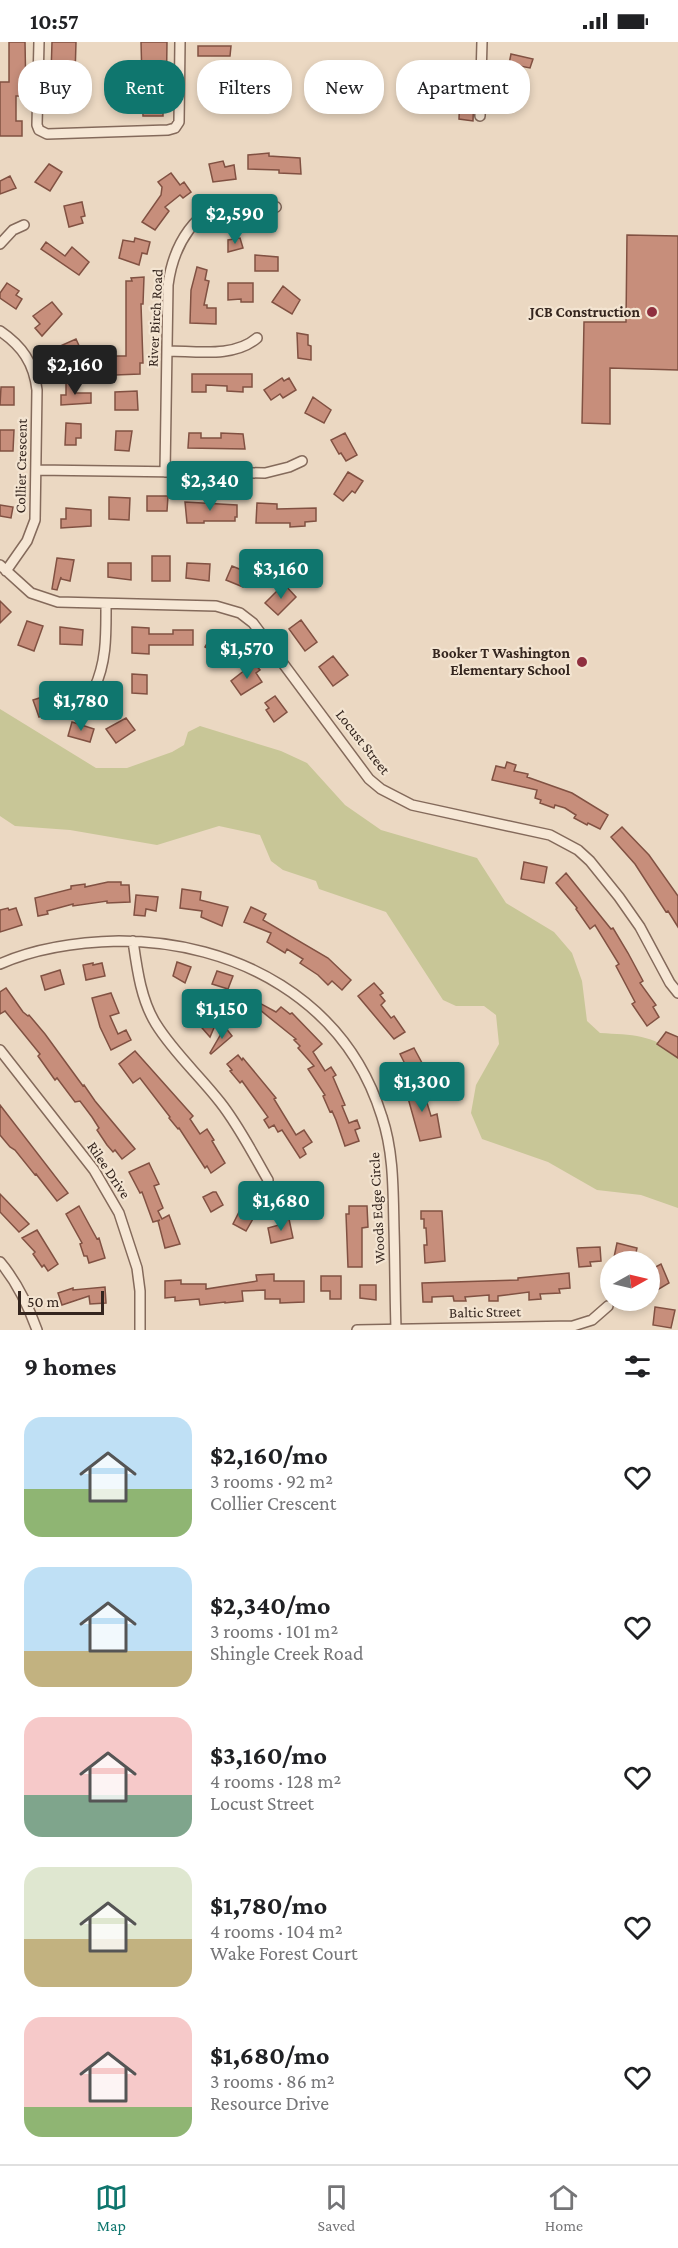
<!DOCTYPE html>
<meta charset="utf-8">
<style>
:root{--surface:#fff;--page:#f6f6f6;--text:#202124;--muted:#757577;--line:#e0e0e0;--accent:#0f766e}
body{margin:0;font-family:"Crimson Pro",serif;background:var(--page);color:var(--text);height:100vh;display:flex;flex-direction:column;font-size:22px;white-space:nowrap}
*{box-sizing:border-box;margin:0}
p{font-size:20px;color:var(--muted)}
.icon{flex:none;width:33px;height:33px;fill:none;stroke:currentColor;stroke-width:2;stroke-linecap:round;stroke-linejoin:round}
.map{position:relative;height:1288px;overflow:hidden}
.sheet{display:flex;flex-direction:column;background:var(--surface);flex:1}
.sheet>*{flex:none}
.banner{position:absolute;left:18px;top:18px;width:642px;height:54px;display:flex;gap:12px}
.needle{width:39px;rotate:82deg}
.tools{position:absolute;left:600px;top:1209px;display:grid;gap:12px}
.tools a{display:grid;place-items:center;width:60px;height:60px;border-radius:50%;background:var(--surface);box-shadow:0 3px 9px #0003;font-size:30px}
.scale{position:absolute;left:18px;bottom:15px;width:86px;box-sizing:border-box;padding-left:6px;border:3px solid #34251e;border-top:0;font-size:16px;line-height:21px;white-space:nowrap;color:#34251e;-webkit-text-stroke:4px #f3e4d1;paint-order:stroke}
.price{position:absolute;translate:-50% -51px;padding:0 14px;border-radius:6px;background:var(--accent);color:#fff;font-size:20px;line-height:39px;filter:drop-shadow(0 2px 3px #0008)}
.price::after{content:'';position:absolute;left:50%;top:36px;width:18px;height:14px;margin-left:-9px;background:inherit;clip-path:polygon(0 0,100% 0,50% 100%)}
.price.active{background:#222;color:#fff}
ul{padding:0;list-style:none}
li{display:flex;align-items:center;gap:18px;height:150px;padding:0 24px}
li span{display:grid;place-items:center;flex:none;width:168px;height:120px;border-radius:18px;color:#555}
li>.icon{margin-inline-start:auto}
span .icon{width:72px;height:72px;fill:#fffc;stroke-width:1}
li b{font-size:26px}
h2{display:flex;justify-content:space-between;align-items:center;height:72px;padding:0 24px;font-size:26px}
.tag{padding:0 21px;border-radius:24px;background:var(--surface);box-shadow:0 3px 9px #0003;font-size:21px;line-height:54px}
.tag.active{background:var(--accent);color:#fff}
.status{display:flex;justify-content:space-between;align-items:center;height:42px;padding:0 30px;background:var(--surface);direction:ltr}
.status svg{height:16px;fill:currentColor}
.menu{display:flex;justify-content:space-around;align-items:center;height:84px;border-top:2px solid var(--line);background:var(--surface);font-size:16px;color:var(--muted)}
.menu a{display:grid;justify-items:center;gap:3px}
.menu .active{color:var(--accent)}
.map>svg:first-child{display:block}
.green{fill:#c8c697}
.building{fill:#c78e7b;stroke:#815142;stroke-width:1.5}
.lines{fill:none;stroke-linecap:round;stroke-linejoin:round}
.minor-casing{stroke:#846a5b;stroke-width:12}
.minor{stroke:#f6e7d5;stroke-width:9}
.poi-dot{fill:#8f2f3f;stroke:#f3e4d1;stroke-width:2}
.labels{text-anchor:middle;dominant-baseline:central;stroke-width:4.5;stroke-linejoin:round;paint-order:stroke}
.poi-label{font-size:15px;font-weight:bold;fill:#34251e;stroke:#f3e4d1;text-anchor:end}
.street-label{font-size:15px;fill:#34251e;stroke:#f3e4d1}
</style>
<div class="status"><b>10:57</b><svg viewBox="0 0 49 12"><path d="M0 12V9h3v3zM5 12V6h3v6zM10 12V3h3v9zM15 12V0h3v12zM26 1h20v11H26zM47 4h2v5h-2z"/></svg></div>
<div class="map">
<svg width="678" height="1288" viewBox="0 0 678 1288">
<rect width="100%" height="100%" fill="#ebd8c2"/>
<path class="green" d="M0 667 96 726H127L172 710 184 703 188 690 200 684 281 709 307 721 345 763 381 788 477 816 506 861 554 890 572 911 582 939 587 979 600 991C632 993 653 992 678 1014V1166L641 1153 597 1148 548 1120 482 1097 471 1071 476 1043 499 1002 496 973 484 964H456L443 958 386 870 319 847 316 839 283 828 271 819 260 793 219 784 157 803 70 788 15 784 0 774Z"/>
<path class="building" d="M9 0H25L26 54H16V79H22V94H0V40H9Z
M52 0H76L75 34H54V32H51Z
M141 0H167L166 68 163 69V74H143Z
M198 4H231L230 14H198Z
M511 12 533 17 530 26 509 22Z
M461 19 475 20 473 79 459 77Z
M269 111V114L300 116 301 132 279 131V128L248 127V113Z
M223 119 225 125 234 123 236 137 213 140 209 122Z
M49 122 62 130 50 149 35 140Z
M171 131 180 143 184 140 191 150 183 156 180 153 165 165 169 169 155 188 142 180 161 153 162 145 158 140Z
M10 134 16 146 0 152V139Z
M82 160 85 174 81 175 83 181 69 185 64 164Z
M627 193 678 194V328L610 326V382L582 381 584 280H626Z
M135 196 150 200 147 212 142 211 139 223 119 216 123 198 134 200Z
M240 196 243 206 228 210V198Z
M46 200 65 214 72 205 89 220 79 233 41 207Z
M255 213 278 215V229H255Z
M197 225 207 228 205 238 209 239 204 263H207V266H216V282L190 281 191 248Z
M144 235 143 262H141L143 321H140V332L115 333V314H126V239H132L131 236Z
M7 241 19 249 16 253 22 257 16 267 0 256V251Z
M228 241H253V260H241V257L228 258Z
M283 244 300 258 292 272 272 260Z
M52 260 62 272 42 294 35 286 40 282 33 274Z
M297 291 308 293V303L311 304V318L298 316Z
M76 297 85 317 64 327 59 315 55 316 51 308Z
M192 332H252V345H243V350L227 349V344L206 343V350H192Z
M282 336 284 339 289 336 296 348 283 356 280 352 271 358 264 348Z
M66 341H75V351H91V361L61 363V353H66Z
M1 345H14V363H0Z
M137 349 138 368H115V350Z
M313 355 331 368 324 381 305 371Z
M66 381 81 382V396H76V403H65Z
M0 388H14L13 409H0Z
M116 389H132L129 409 115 408Z
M189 391H201V396H221V391L243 392 245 407 188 406Z
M345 391 357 413 346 419 341 411 339 412 331 398Z
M348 430 363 439 355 451 352 449 343 459 334 452Z
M147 454H168L167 469H147Z
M109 455 130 456 129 478 109 477Z
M185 460 237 463V475H235V479H204V481H187Z
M257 461 277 462V467L316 466V479L305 480V484L290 485V481H256Z
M0 463 13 465 11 476 0 474Z
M66 466 91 468V484L61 486V477H66Z
M152 514H170V539H152Z
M57 516 74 518 70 539 61 537V535L57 548 52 547Z
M108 521H131V538L108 535Z
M187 521 210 522 209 539 186 536Z
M232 524 249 531 243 545 226 538Z
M284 542 296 555 278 573 265 561Z
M0 559 11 570 0 581Z
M301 578 317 600 305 609 289 587Z
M27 579 43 584 34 609 18 603Z
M60 585 83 588 82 603 60 602Z
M132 585 149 586V592H173V588H193V603H149V612L132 611Z
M212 593 234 602 227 617 205 605Z
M333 614 348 633 333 644 319 625Z
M254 621 260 628 256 631 262 640 241 653 231 639Z
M132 632 147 633V652L132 651Z
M58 650 63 667 39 675 33 658Z
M275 654 287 670 274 680 266 668 269 666 265 661Z
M126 676 135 688 116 701 106 687Z
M72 680 94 687 90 700 68 694Z
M507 720 516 723 514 729 528 732 527 735 572 751 608 773 600 787 588 781 587 783 574 776 576 773 565 766 555 763 554 766 540 761 541 758 535 756 537 748 492 738 496 724 505 726Z
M622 785 649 813 678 854V885L668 869 666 870 635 822 611 795Z
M524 820 547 825 544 841 521 837Z
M566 831 611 887 613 886 628 911 643 939 640 941 656 963 653 965 659 975 647 984 632 962 635 960 616 924 619 922 595 883 590 887 576 867 577 866 556 841Z
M108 840H121V843H129L130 860 107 861V859L73 864V862L47 869 48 872 38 874 35 856 71 847V844L85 842V845Z
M182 847 201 850 200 858 228 865 222 884 201 875 202 869 180 866Z
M136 853 158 855 156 869 146 867 145 874 134 873Z
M251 865 266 872 263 878 328 916 351 938 342 948 332 939 328 943 318 933 300 921 303 917 287 907 285 911 267 900 271 891 244 880Z
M8 866 9 868 16 866 22 883 0 890V868Z
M177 920 191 925 185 941 173 934Z
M93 921V923L102 921 105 934 86 938 83 923Z
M60 928 64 942 45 948 41 934Z
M217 929 233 934 228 947 212 942Z
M374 941 383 951 380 953 385 959 381 963 391 976 394 974 405 990 394 997 358 954Z
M6 946 23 970 28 974 29 973 45 992 83 1044 84 1043 95 1059 135 1107 122 1117 115 1108 113 1110 107 1103 97 1088 99 1086 92 1075 80 1059 75 1060 57 1036 55 1038 38 1014 40 1012 5 969 0 972V950Z
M111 951 119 971 110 974 118 992 126 988 131 998 111 1008 100 985 92 956Z
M243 952 276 970 281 965 290 972 292 971 322 1002 313 1010 325 1029 331 1025 336 1033 333 1035 345 1063 342 1064 349 1081 357 1078 360 1086 355 1088 359 1099 345 1104 336 1078 332 1069 330 1070 323 1054 325 1053 308 1027 314 1024 298 1006 300 1004 294 998 296 997 260 968 253 982 240 975 242 972 235 968Z
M200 961 216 981 210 995 189 971Z
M225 985 232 994 211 1012 210 1011Z
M666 990 678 995V1016L657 1002Z
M414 1006 422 1021 408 1028 400 1012Z
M135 1009 193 1074 190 1077 200 1092 207 1087 214 1098 212 1099 225 1121 211 1131 207 1124 205 1126 179 1086 178 1087 169 1076 170 1075 140 1036 133 1041 119 1022Z
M238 1013 242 1018 243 1016 276 1056 274 1057 296 1093 304 1088 312 1100 303 1106 306 1112 300 1116 282 1088 278 1090 274 1083 269 1086 264 1078 268 1075 242 1039 240 1041 230 1029 232 1028 227 1022Z
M421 1041 431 1074 437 1072 441 1095 420 1099 408 1056 404 1057 401 1047Z
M0 1063 68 1151 57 1159 36 1132 35 1133 15 1108 10 1105 0 1093Z
M149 1121 159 1142 154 1144 163 1166 158 1169 162 1177 169 1173 180 1202 165 1206 158 1179 160 1178 153 1180 142 1150 140 1151 129 1130Z
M213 1150H216L223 1163 211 1170 203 1155Z
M0 1152 29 1182 19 1190 0 1170Z
M307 1154 323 1165 318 1174 302 1162Z
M79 1164 97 1197 99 1196 105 1216 89 1221 87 1214H84L80 1202 82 1201 66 1172Z
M349 1164H367L368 1185 362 1186V1225H348L346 1172H349Z
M240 1168 254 1175 246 1189 233 1182Z
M421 1169H442L445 1219 425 1221 424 1203H427L426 1186H424V1177H421Z
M289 1177 293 1196 271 1201 268 1186 279 1183 278 1179Z
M37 1188 58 1222 48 1229 44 1223 42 1225 33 1212 35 1210 22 1196Z
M617 1201 637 1206 634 1220 624 1217 623 1220H613Z
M600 1205 601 1219 590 1220 591 1224 579 1225 577 1206Z
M661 1222 669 1241 654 1250 650 1241V1228Z
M569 1231 570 1246 559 1247 560 1251 540 1252 541 1257 529 1258V1250L498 1254V1259H489V1253L465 1255 466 1259H454L453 1254 432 1255V1260H423L422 1241 518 1238V1236Z
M274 1232V1239H304V1260L280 1261V1257H265V1248L242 1249 243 1259 225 1261V1260L200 1263 199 1257 175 1259V1255L165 1256V1239L181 1238V1242H206V1247L257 1239 256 1233Z
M321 1234H341V1257H330V1249H321Z
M360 1243H376V1258L360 1256Z
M105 1245 106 1261 90 1262 89 1254 62 1263 58 1251 73 1246V1248Z
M655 1265 675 1268 671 1286 653 1283Z"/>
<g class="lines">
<g class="minor-casing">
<path id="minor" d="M39 0 37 83 39 88 47 92 168 88 175 86 179 80 180 0
M480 74 482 0
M0 202 13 188 24 183
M0 289C22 304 34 321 37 348L35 478 27 499 6 529
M167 309C196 309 234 316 257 296
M36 428 265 431 289 425 302 419
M165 430 168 243C173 205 195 162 238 161 251 160 263 163 276 165
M0 523 31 551 58 560 216 564 240 571 253 581 369 737 381 747 412 763 550 793 578 808 590 819 619 855 640 885 670 941 678 951
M94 647C107 619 106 592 106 562
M133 899C137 927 141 958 156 982 174 1011 200 1034 220 1060 239 1084 253 1112 268 1138
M0 922C38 905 78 900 119 899 236 899 346 958 382 1075 394 1111 393 1150 394 1187 395 1221 395 1254 396 1287
M0 1008 94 1128 119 1171 137 1226 140 1249V1288
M0 1220C17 1240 28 1263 37 1288
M357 1288 573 1284 592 1278 608 1264"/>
</g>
<use href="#minor" class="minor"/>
</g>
<g class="poi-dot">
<circle cx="652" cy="270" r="6"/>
<circle cx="582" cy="620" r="6"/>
</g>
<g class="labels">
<g class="poi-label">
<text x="640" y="270">JCB Construction</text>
<text x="570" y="611">Booker T Washington<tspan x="570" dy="17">Elementary School</tspan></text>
</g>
<g class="street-label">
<text transform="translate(155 276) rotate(-87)">River Birch Road</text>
<text transform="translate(21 424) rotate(-89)">Collier Crescent</text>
<text transform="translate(363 700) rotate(52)">Locust Street</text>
<text transform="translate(109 1128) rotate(56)">Rilee Drive</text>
<text transform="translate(377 1166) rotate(-93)">Woods Edge Circle</text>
<text transform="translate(485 1270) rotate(-1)">Baltic Street</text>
</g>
</g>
</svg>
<div class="tools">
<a><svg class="needle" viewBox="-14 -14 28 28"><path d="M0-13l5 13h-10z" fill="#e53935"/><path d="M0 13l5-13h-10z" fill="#757577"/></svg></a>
</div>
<div class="scale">50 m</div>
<b class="price" style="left:235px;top:203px">$2,590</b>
<b class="price active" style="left:75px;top:354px">$2,160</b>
<b class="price" style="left:210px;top:470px">$2,340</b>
<b class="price" style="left:281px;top:558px">$3,160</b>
<b class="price" style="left:247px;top:638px">$1,570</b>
<b class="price" style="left:81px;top:690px">$1,780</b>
<b class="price" style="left:222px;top:998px">$1,150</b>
<b class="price" style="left:422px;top:1071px">$1,300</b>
<b class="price" style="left:281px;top:1190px">$1,680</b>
<div class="banner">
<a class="tag">Buy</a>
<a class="tag active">Rent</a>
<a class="tag">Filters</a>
<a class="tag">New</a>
<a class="tag">Apartment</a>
</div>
</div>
<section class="sheet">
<h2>9 homes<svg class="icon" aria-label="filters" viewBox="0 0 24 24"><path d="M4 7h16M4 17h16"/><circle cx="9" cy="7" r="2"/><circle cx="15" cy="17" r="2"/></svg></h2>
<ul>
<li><span style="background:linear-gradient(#bfe0f5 60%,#8fb573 0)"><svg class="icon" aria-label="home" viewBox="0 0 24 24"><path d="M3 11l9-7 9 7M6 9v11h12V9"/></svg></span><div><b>$2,160/mo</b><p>3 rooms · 92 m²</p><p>Collier Crescent</p></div><svg class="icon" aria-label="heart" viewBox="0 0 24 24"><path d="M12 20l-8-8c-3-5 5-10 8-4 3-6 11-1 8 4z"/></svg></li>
<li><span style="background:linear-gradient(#bfe0f5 70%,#c2b280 0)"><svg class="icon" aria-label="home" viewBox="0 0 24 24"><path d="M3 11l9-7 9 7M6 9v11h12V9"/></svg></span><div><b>$2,340/mo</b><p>3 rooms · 101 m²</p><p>Shingle Creek Road</p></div><svg class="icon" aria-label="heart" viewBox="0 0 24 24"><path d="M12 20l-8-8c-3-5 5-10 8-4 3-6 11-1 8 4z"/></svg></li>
<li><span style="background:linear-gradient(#f6c9c9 65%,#7fa58c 0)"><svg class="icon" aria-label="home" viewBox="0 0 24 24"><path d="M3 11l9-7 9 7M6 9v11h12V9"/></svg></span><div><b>$3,160/mo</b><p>4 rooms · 128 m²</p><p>Locust Street</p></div><svg class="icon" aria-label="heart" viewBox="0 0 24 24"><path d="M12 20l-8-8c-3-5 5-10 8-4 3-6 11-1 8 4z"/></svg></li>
<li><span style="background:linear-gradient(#dfe7d0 60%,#c2b280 0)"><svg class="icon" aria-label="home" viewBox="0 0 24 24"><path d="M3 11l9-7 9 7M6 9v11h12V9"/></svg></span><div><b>$1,780/mo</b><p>4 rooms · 104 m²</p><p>Wake Forest Court</p></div><svg class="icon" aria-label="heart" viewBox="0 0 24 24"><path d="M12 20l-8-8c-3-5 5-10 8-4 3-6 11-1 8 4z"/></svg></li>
<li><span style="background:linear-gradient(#f6c9c9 75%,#8fb573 0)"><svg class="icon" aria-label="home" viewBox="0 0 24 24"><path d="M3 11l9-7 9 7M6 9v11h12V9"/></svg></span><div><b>$1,680/mo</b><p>3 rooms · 86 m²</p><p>Resource Drive</p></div><svg class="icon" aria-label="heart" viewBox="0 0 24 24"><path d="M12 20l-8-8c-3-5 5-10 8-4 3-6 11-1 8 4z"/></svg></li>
</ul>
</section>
<nav class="menu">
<a class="active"><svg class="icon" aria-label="map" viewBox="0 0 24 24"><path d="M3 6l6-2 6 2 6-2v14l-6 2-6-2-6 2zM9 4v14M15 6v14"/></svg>Map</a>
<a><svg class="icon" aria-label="saved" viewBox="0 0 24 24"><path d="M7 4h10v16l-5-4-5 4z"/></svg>Saved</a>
<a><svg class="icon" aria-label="home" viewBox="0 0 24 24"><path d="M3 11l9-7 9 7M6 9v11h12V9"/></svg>Home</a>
</nav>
